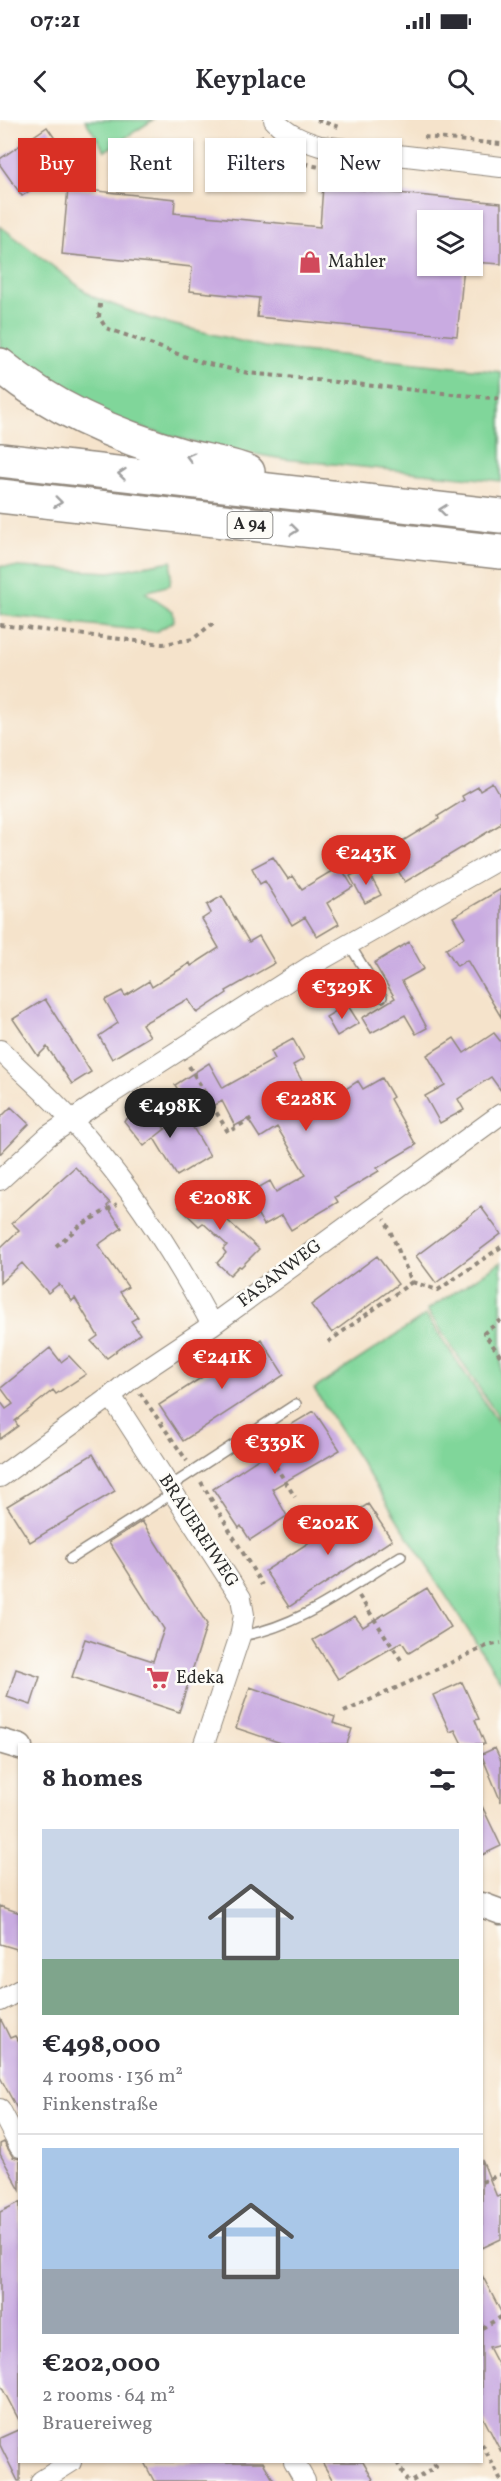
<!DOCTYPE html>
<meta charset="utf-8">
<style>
:root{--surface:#fff;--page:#f2f2f3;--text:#2b2b33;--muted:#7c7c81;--line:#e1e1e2;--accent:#d93025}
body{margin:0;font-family:Vollkorn,serif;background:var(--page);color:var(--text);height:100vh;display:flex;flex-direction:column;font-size:22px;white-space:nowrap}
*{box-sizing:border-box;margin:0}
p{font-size:20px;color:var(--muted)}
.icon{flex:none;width:33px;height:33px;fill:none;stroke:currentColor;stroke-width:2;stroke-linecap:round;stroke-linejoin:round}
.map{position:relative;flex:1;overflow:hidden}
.drawer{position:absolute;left:18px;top:1623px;width:465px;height:720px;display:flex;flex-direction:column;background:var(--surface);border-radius:0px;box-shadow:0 2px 4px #0004}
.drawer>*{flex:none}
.guide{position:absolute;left:18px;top:18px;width:465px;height:54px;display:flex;gap:12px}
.tools{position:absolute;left:417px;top:90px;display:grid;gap:12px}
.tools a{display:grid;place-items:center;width:66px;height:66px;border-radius:0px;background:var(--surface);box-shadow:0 2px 4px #0004;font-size:30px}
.price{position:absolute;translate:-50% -51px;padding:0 14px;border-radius:21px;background:var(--accent);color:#fff;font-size:20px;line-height:39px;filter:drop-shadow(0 2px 3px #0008)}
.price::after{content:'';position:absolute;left:50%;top:36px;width:18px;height:14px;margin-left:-9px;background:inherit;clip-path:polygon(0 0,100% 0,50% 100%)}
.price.current{background:#222;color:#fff}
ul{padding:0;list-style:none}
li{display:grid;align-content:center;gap:12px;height:318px;padding:0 24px}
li+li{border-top:2px solid var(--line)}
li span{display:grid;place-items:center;height:186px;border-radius:0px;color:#555}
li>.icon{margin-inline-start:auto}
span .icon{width:108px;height:108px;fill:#fffc;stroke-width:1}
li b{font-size:26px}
h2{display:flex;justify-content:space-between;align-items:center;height:72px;padding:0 24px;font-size:26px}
.pill{padding:0 21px;border-radius:0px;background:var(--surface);box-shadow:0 2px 4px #0004;font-size:21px;line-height:54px}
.pill.current{background:var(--accent);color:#fff}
.status{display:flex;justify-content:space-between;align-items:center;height:42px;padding:0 30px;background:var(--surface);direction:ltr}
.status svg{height:16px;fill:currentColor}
header{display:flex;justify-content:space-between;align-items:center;height:78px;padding:0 24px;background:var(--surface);font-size:27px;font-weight:600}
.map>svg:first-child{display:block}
.green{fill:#80d69a;stroke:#568062;stroke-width:1.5}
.building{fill:#c9abe1}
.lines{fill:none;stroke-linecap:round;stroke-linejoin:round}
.service-casing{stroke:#90877b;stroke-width:12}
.minor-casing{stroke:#90877b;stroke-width:22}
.tertiary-casing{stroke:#90877b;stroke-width:27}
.motorway-casing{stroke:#90877b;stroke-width:36}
.path{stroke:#90877b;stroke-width:4;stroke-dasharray:4.5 4.5;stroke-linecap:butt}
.service{stroke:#fff;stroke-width:9}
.minor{stroke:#fff;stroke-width:20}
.tertiary{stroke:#fff;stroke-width:24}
.motorway{stroke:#fff;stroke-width:33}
.oneway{stroke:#a0a0a0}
.labels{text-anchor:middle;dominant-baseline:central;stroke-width:5;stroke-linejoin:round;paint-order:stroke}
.shield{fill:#fdfcf7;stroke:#6a6a68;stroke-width:1.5}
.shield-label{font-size:16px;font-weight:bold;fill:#2b2b2b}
.poi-label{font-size:18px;fill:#2b2b2b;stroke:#fdfcf7;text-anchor:start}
.street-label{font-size:18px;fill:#2b2b2b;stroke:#fdfcf7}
</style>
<div class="status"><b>07:21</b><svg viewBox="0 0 49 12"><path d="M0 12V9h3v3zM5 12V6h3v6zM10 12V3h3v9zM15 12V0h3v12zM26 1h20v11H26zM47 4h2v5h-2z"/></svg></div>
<header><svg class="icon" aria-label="back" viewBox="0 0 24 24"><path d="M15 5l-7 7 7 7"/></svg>Keyplace<svg class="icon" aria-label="search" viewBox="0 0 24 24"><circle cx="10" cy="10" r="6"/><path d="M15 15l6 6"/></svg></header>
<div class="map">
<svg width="501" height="2361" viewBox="0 0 501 2361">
<rect width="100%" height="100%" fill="#fdfcf7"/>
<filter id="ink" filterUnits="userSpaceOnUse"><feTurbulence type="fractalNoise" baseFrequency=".0167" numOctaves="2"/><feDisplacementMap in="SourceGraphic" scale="12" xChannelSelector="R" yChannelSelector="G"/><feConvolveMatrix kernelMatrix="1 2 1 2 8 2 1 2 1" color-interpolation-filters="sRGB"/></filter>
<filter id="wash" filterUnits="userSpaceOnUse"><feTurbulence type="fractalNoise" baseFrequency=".008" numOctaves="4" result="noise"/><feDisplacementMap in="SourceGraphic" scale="24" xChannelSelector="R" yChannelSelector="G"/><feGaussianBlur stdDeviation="1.35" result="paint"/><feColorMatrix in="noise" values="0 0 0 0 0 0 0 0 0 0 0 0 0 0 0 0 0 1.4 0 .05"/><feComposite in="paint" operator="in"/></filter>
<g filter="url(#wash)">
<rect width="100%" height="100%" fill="#f5e3cb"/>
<path class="green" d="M85 0H153L105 31Z
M0 106 93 177 151 199 264 227 501 252V361L283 339 203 325 127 304 33 255 0 227Z
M172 441 170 465 145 472 173 491 174 501 156 512 0 495V446L110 452Z
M501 1142V1301L427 1190Z
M426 1195 501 1307V1562L314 1269Z"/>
<g id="blocks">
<path class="building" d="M47 7 71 42 22 76 0 45V39Z
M323 66 501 83V144L472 142V100H428V146H464L457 216 257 197 259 178 190 171 192 147 62 134 68 68 175 79 174 93 320 107Z
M493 663 501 677V704L405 762 388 735 393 732 391 728 439 699 438 696 464 680 462 676 478 667 480 671Z
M273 737 288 759 293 756 302 769 340 746 353 767 327 783 339 804 317 817 305 797 292 805 265 761 260 764 252 748Z
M366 748 381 775 365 783 350 756Z
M501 769V897L467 840 457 846 446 829 465 817 453 797Z
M222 776 249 822 259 816 275 843 226 871 227 873 197 893 188 879 142 904 150 916 112 939 99 916 118 903 105 880 122 871 125 876 149 861 152 867 190 843 191 846 219 828 202 799 211 793 207 785Z
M409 822 424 849 402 861 427 908 416 914 405 895 371 913 362 898 395 878 374 843Z
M45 879 91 952 72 964 47 927 38 936 13 899Z
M347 884 359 903 337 916 326 897Z
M494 913 501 922V971L491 957 458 979 464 990 440 1003 425 976 445 965 427 935 454 918 464 933Z
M293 919 304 939 293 945 305 966 300 968 316 996 348 978 344 970 358 961 363 969 382 958 393 977 390 979 416 1025 377 1048 379 1051 335 1077 338 1082 291 1110 282 1095 264 1105 246 1075 270 1061 276 1072 306 1055 277 1007 260 1018 248 999 235 1006 222 981 194 997 175 965 209 943 223 968 275 939 271 931Z
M145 985 165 1009 155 1017 185 994 210 1036 177 1056 154 1018 144 1026 124 1001Z
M11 987 29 1004 0 1034V998Z
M75 1047 110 1083 107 1086 122 1108 98 1125 128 1167 120 1172 138 1197 131 1201 140 1214 107 1238 91 1221 98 1216 75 1178 72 1181 59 1164 48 1173 22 1143 0 1163V1128L19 1110 12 1103Z
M197 1069 217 1088 216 1090 259 1129 241 1147 239 1146 230 1155 217 1143 226 1133 223 1129 227 1125 203 1103 199 1106 179 1087Z
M481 1087 501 1114 436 1163 416 1136Z
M377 1136 398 1164 332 1213 311 1185Z
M261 1219 284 1255 183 1321 159 1285Z
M50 1228 61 1242 69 1236 86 1254 56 1274 53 1270 15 1301 18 1306 0 1319V1281L6 1289 13 1284 1 1268Z
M314 1291 340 1330 272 1369 287 1396 250 1420 241 1406 239 1408 213 1369 278 1326 272 1316Z
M93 1334 115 1371 30 1422 7 1386Z
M368 1384 392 1420 289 1487 265 1451Z
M142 1401 207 1504 179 1592 72 1557 85 1519 153 1541 164 1509 109 1422Z
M427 1468 451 1507 409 1533 402 1522 338 1559 313 1520 355 1496 363 1507Z
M16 1549 40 1557 31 1585 7 1577Z
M462 1562 479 1599 475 1600 485 1624H462L455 1610 450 1612 433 1575Z
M250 1567 335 1597 333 1603 352 1609 347 1624H284L236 1608Z
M495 1628 501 1641V1682L482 1636V1634Z
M482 1686 501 1726 482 1735Z
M0 1786 20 1793V1830L0 1824Z
M0 1898 10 1918 15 1916 20 1924V1994L0 1957Z
M4 2022 13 2037 20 2039V2070L0 2034V2024Z
M482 2040 497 2077 501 2075V2119L482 2128Z
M20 2082V2302L0 2264V2092Z
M482 2155 501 2192V2224L489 2227 501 2250V2332L482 2295Z
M20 2309V2361H18L0 2325V2318Z
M144 2342H263L274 2361H154Z
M322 2342H363L374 2361H333Z"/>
</g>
</g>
<g filter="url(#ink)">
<use href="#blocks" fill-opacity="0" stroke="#90877b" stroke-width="1.5"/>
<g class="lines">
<g class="service-casing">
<path id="service" d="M349 824 382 877
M169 1367 296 1284
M70 1439 173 1373
M240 1516C300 1507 350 1466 401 1436"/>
</g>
<g class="minor-casing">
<path id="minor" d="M274 0C288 15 301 20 320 26L501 47
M0 930C24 954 50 976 72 1001 128 1062 173 1132 212 1205
M0 1060 48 1016 109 975 314 844 501 738
M111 1276 241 1478 244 1495 240 1516 204 1624
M0 1357 111 1276 131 1259 212 1205 501 994
M0 1881 20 1870
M0 1989 20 2027
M294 2342 305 2361
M41 2361 71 2342"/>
</g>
<g class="tertiary-casing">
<path id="tertiary" d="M0 1621 20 1627
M482 1785 501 1792"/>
</g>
<g class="motorway-casing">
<path id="motorway" d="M0 245C54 290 118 317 185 336 206 341 228 344 248 352
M0 340 501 396
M0 376 501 432"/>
</g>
<path class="path" d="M317 0 339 7
M261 15C274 45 331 49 359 52
M424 17 501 24
M100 184 99 197 106 208 200 242 248 253 501 279
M0 505 163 524 193 519 213 503
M189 946 228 1012 254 997
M56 1126 81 1105 117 1084
M412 1162 438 1170 501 1127
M501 1200 484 1213 501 1237
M328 1222 412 1162 385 1099
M140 1273 187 1341
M261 1323 295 1377
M201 1362 262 1465
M359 1476 403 1543
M344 1592 487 1526 501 1523
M482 2062 501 2054
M482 2208 501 2197
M482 2324 501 2360
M397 2342 407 2361
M412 2361 436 2347 433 2342"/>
<use href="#service" class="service"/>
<use href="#minor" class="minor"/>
<use href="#tertiary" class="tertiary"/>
<use href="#motorway" class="motorway"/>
</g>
<defs><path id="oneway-chevron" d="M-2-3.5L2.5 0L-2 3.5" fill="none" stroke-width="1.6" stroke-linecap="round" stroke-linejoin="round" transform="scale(1.5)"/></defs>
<g class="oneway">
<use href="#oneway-chevron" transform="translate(190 337) rotate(-165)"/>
<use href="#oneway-chevron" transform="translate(122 354) rotate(-174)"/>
<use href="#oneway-chevron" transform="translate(58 382) rotate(7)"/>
<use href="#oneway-chevron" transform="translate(443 390) rotate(-174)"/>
<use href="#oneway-chevron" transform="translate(294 410) rotate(6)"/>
</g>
</g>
<defs>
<g id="shop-bare" transform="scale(1.8)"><path d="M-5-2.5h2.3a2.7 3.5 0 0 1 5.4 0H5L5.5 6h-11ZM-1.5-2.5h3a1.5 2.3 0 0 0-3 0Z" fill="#d1495b" stroke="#fdfcf7" stroke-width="2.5" paint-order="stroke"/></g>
<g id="supermarket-bare" transform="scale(1.8)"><path d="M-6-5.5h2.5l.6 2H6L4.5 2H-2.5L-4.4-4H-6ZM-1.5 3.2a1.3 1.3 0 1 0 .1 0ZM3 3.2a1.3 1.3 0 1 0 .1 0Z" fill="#d1495b" stroke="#fdfcf7" stroke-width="2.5" paint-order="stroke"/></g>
</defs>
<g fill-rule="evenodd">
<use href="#shop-bare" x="310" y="142"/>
<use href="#supermarket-bare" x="158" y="1558"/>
</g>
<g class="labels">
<rect class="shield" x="227.5" y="392" width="45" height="26" rx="4.5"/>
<g class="shield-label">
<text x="250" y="405">A 94</text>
</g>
<g class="poi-label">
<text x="328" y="142">Mahler</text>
<text x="176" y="1558">Edeka</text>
</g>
<g class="street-label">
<text transform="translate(280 1154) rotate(-37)">FASANWEG</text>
<text transform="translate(198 1411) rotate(57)">BRAUEREIWEG</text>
</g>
</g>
</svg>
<div class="tools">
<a><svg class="icon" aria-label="layers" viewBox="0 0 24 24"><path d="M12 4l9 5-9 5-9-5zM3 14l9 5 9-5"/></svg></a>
</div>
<b class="price" style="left:366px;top:766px">€243K</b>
<b class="price" style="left:342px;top:900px">€329K</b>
<b class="price" style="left:306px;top:1012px">€228K</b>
<b class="price current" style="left:170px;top:1019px">€498K</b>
<b class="price" style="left:220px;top:1111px">€208K</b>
<b class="price" style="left:222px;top:1270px">€241K</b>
<b class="price" style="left:275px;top:1355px">€339K</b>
<b class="price" style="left:328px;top:1436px">€202K</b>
<div class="guide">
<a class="pill current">Buy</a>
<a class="pill">Rent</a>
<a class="pill">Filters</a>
<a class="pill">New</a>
</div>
<section class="drawer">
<h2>8 homes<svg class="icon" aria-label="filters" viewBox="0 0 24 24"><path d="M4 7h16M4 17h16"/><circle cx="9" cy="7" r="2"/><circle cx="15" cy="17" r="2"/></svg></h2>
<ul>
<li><span style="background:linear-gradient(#c9d6e8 70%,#7fa58c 0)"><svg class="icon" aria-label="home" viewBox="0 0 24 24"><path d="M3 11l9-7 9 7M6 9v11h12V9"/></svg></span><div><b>€498,000</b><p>4 rooms · 136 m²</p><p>Finkenstraße</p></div></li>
<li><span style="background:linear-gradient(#a9c7e8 65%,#9aa5b1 0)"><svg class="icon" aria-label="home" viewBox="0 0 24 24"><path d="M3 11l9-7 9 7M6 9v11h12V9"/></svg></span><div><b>€202,000</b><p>2 rooms · 64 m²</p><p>Brauereiweg</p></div></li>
</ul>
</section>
</div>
